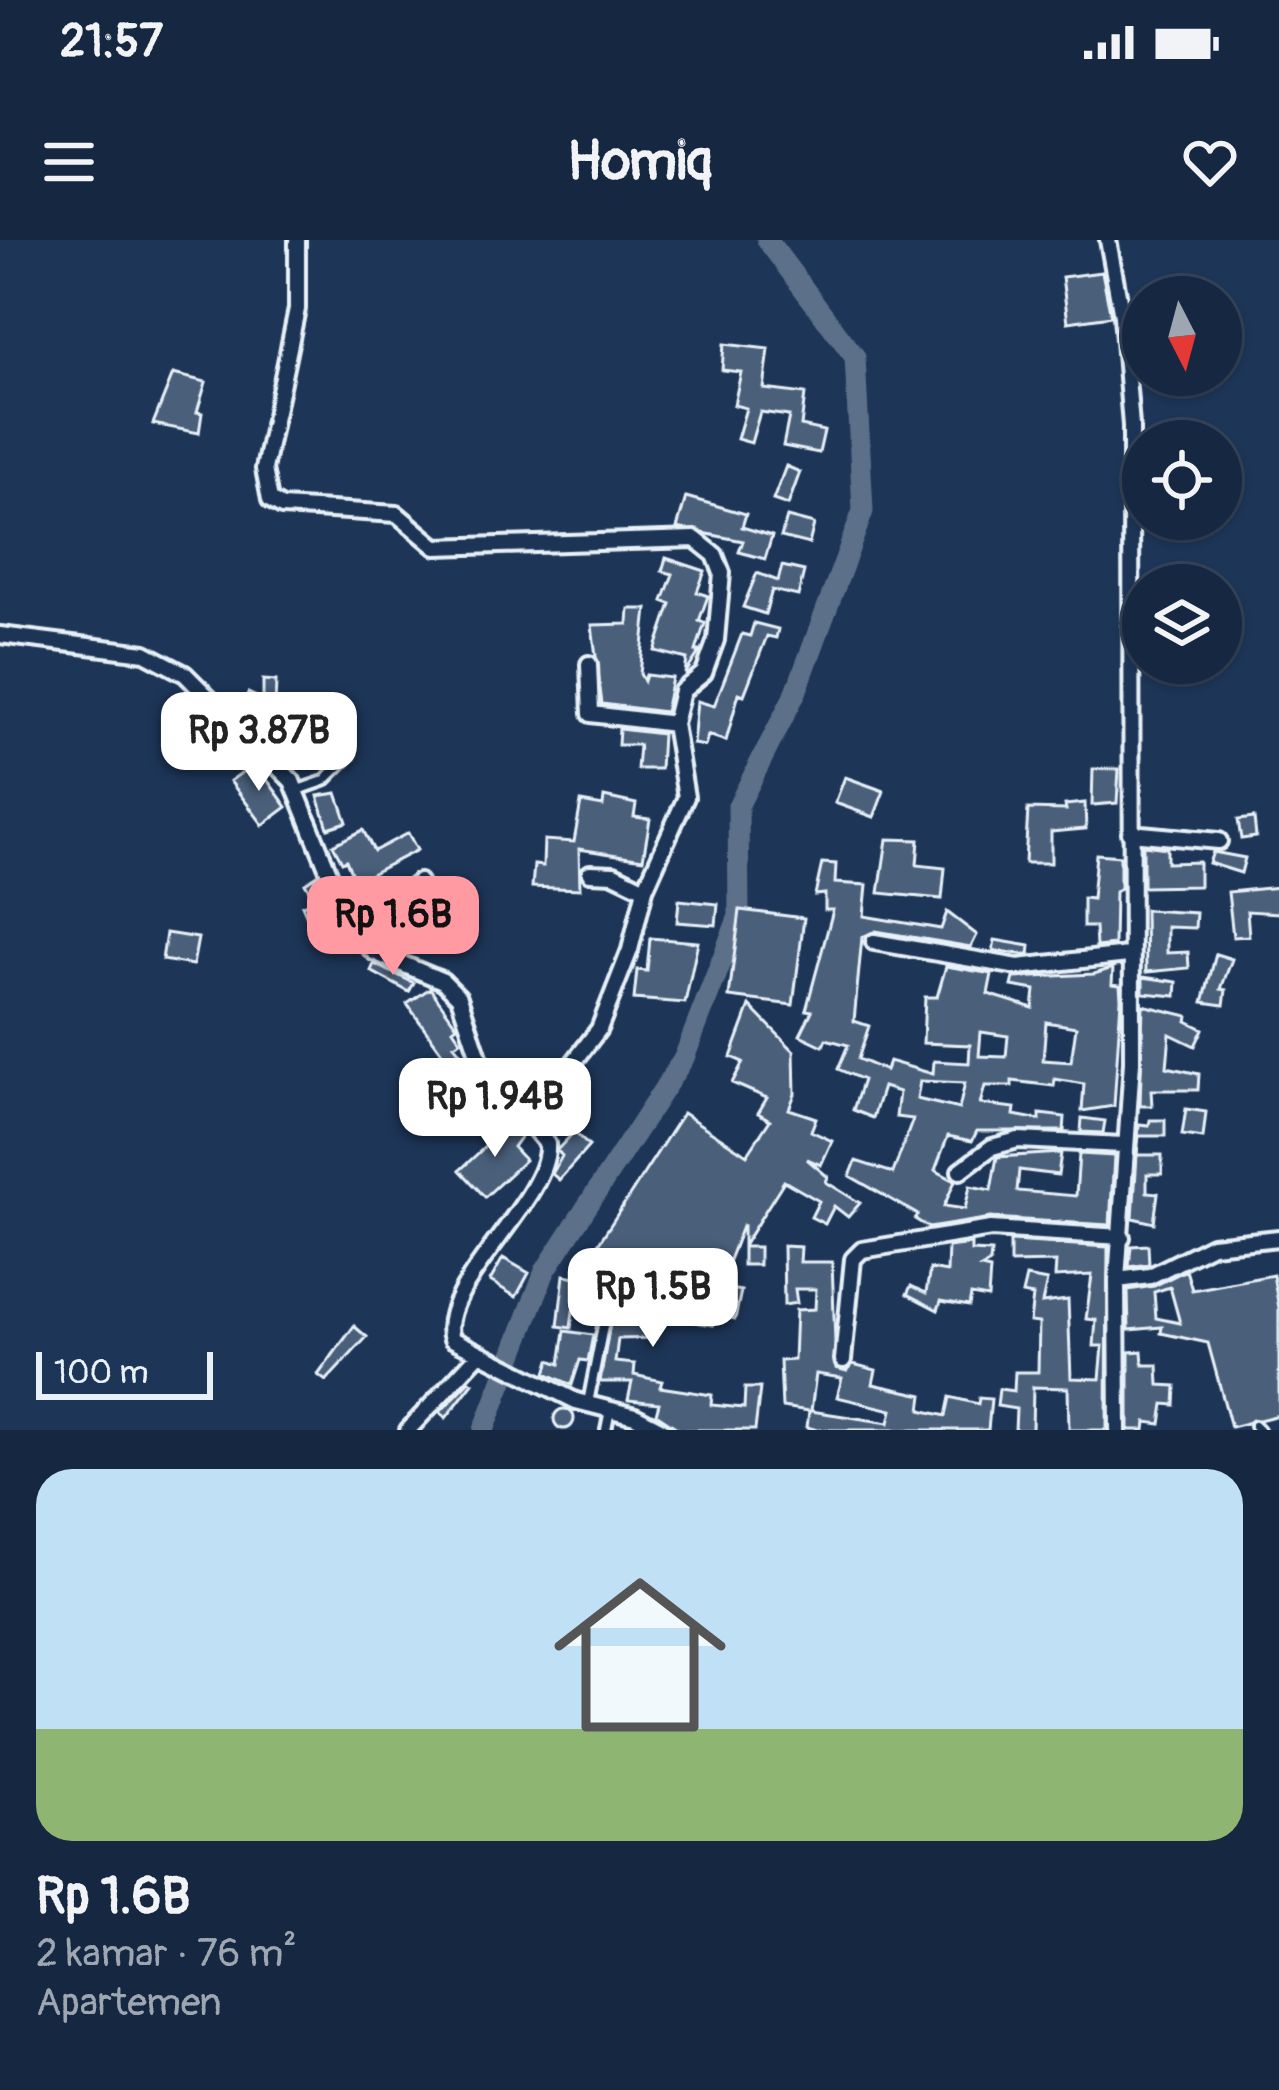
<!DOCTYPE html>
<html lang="id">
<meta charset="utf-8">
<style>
:root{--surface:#162841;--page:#1f3048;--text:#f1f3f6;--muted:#9ea6b1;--line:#35445a;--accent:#ff9aa2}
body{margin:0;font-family:Pangolin,sans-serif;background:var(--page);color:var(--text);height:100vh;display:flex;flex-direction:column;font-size:45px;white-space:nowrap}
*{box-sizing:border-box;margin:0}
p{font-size:39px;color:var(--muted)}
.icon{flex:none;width:66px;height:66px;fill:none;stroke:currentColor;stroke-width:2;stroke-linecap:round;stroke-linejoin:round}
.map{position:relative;height:1190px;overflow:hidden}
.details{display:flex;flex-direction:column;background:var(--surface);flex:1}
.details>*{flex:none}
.needle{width:78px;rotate:174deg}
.tools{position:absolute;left:1122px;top:36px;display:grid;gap:24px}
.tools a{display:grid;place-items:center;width:120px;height:120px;border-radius:50%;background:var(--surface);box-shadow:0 3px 9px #0004,0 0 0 3px var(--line);font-size:60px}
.scale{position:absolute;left:36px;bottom:30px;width:177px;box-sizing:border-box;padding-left:12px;border:6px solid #e8f1f8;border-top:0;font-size:33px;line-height:42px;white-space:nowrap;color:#e8f1f8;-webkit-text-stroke:9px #1d3557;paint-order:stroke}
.price{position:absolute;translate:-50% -102px;padding:0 27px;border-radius:24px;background:#fff;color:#222;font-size:39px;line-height:78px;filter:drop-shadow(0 3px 6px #0008)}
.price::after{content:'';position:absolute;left:50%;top:72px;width:36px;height:27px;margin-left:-18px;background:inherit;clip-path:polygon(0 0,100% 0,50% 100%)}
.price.selected{background:var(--accent);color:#111}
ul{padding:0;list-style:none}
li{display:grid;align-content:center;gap:24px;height:636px;padding:0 36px}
li span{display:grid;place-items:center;height:372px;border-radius:36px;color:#555}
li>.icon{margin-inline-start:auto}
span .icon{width:216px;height:216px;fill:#fffc;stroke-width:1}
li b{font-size:51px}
.status{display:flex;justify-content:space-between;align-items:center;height:84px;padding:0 60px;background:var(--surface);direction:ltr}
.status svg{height:33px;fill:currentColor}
header{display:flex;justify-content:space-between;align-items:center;height:156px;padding:0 36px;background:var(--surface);font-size:54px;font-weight:800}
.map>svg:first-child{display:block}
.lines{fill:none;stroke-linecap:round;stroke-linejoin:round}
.river{stroke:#5d7089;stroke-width:21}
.building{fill:#495e7a;stroke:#e8f1f8;stroke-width:3;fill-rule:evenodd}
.lane-casing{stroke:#e8f1f8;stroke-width:16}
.street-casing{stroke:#e8f1f8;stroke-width:22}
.lane{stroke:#1d3557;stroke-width:8}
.street{stroke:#1d3557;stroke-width:14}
</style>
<div class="status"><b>21:57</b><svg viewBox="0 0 49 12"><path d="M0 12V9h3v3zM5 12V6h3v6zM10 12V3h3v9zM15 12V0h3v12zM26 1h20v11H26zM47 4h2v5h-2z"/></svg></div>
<header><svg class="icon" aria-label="menu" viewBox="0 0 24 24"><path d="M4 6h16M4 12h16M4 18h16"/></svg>Homiq<svg class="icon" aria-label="heart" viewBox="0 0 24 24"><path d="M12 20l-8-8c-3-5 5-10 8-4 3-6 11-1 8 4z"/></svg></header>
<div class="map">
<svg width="1279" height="1190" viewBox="0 0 1279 1190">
<rect width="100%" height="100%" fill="#1d3557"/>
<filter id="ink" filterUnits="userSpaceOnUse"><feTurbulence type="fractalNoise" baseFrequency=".00833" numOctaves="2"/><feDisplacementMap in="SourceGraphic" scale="24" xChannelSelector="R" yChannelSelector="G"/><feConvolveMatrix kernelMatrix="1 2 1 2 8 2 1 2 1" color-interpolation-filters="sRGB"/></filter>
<g filter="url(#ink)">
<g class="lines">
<path class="river" d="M484 1190 545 1031 684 818 739 676 738 566 796 452 863 271 855 117 767 0"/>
</g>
<path class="building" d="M1102 32 1111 76 1068 82 1062 37Z
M724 104 769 109 764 149 805 154 801 186 824 191 819 213 783 206 789 176 760 172 751 203 737 199 746 168 734 165 741 132 722 130Z
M173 134 206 142 197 172 202 173 199 193 153 184Z
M786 226 800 232 788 265 773 260Z
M686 257 746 274 742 287 772 296 765 319 739 312 743 301 677 288Z
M787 277 814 284 809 304 781 297Z
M666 318 705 331 697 352 708 356 699 381 705 383 696 411H700L685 434 687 419 655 411 671 364 663 361 673 334 662 331Z
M782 326 804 331 798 356 772 350 765 374 743 367 757 333 778 341Z
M629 369H647L640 434 644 441 646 435 672 438 665 472 602 464 592 385 628 384Z
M754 383 778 389 776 398 767 396 744 455 739 453 726 501 708 495 705 506 693 504 697 461 714 466 742 394 750 396Z
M263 440 276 441 275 469 294 478V466H312V484L293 483 319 511 305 524 272 489 279 483 242 467 248 453 263 460Z
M619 489 662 494 660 529H637L639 505H618Z
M255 523 287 567 263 585 230 541Z
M1093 529H1119L1117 563 1092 565Z
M845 537 884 551 874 577 835 563Z
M337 553 347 582 328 588 318 556Z
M604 557 636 564 634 577 650 579 643 619 579 609 580 649 532 647 534 625 543 626 544 600 574 602 581 562 603 566Z
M1085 563 1086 589 1051 592V623H1025L1028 569 1066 570 1065 565Z
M1254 578 1256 597 1241 599 1238 580Z
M363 590 374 611 408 593 417 610 369 635 380 657 365 666 346 620 342 622 333 605Z
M887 599 919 600 917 625 945 628 942 659 879 653Z
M1143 605 1167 608V623L1199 622V646L1143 647Z
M1213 612 1245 618 1241 633 1209 623Z
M1096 614 1120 616V648L1115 652 1114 705 1096 707 1095 687H1083V658L1092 659Z
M822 623 836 624 835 643 867 645 864 676 941 689 947 672 977 695 971 707 876 691 862 697 854 781 869 786 858 819 886 831 889 821 933 834 934 821 969 823 970 805 923 803 925 757H937L946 726 992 734 988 754 1033 768 1035 750 1012 746 1014 738 1094 734 1113 728 1112 744 1120 745 1121 759 1114 866 1082 871 1084 844 1055 839 1054 846 1012 841V846H985L980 864 1015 868 1014 875 1040 880V874L1065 877 1064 891H977L972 901 948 896 935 930 955 941 944 966 965 969 970 946 991 950 997 917 1061 913 1058 935 1019 930 1017 951 1076 956 1079 914 1114 916 1110 985 991 978 929 988 915 979 918 975 850 936 856 921 893 933 913 879 896 877 899 852 883 847 873 878 853 870 863 840 838 829 848 805 826 799 823 806 800 795 812 771 806 770 833 670H825V654L815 655ZM1046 782 1076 787 1071 822 1043 820ZM981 792 1008 796 1006 817 979 816ZM920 841 965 843 959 869 917 859Z
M318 635 336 679 325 684 331 697 318 703 302 665 315 660 305 643Z
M1279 647V673L1247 671 1249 696 1233 697 1228 652Z
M679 660 718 664 716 685 677 682Z
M740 670 804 678 793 765 729 757Z
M1145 670 1196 673 1195 688 1167 687V713L1188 712 1189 728 1146 732Z
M166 693 198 698 193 725 162 720Z
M650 698 698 702 685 763 634 759 637 730 647 731Z
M995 700 1030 706 1029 715 993 711Z
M1216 714 1232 719 1221 749 1226 750 1224 765 1203 762Z
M374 724 414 743 409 752 371 731Z
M1143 737 1177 742 1176 756 1143 753Z
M430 748 457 786 453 789 461 801 454 805 466 820 454 829 407 764Z
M1143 765 1188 776 1187 781 1203 789 1195 806 1170 794 1167 827 1199 834 1198 850H1151L1152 866H1140Z
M750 766 794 811 795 854 789 869 816 878 811 891 832 901 821 925 807 919 828 937 826 942 860 963 848 977 834 966 825 984 811 977 819 961 784 941 743 1006V984L727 1025 713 1020 714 1045H703V1032L682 1019 675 1030 643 1010 619 1044 587 1021 683 873 747 915 770 880 758 873 767 858 732 843 743 822 731 817Z
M557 857 568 871 548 887 536 873Z
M1186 869 1206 872 1203 898 1182 895Z
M503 877 523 893 513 907 525 920 485 957 460 930 503 890 496 885Z
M1082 878 1105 881 1103 893 1081 892Z
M1150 880H1165V896H1139L1137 915H1162V934H1147V952L1158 953 1154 983 1133 978 1139 884 1149 885Z
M574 892 589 906 559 940 552 934 562 916 557 910Z
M1010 1001 1108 1007 1107 1190H1069L1068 1148 1033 1147 1032 1190H1015L1016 1169 997 1166 999 1149 1014 1151 1015 1132H1038L1039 1083 1030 1082 1033 1056 1022 1054 1026 1037 1047 1041 1042 1063 1068 1060 1071 1138 1100 1139 1103 1106H1094L1096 1080 1086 1079 1092 1035 1055 1037 1056 1022 1010 1023Z
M971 1004V1011L991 1012 990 1023 981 1028 990 1030 988 1058 971 1055 969 1066 941 1061 938 1070 907 1054 911 1046 926 1053 930 1029 947 1032 948 1007Z
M1148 1005 1149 1024 1129 1027 1131 1006Z
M783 1006 801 1007 800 1022H832L836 1128 847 1131 853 1124 876 1130 873 1144 923 1155 921 1170 946 1176 950 1157 978 1164 979 1158 991 1159 988 1190H817L807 1187 809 1171 782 1167 780 1121 794 1120 796 1070 815 1069 816 1049H795L797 1063 784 1065ZM816 1134 842 1138 837 1157 892 1170 889 1183 811 1171Z
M743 1007H759V1025H743Z
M503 1018 529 1033 516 1057 490 1041Z
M1186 1030 1192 1050 1273 1035 1279 1068V1175L1231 1187 1208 1103 1161 1093 1162 1087 1129 1090 1128 1050 1154 1046ZM1170 1047 1180 1083 1156 1078 1154 1052Z
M564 1035 619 1044 617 1048H670V1054L697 1056 696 1065 716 1067 713 1085 658 1076 656 1098 618 1099 615 1122 635 1124 634 1135 662 1141 660 1147 712 1155 711 1165 744 1168 745 1148H760L755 1190H680L656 1174 659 1163 628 1160 632 1142H600L611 1077 573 1071 571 1088 558 1086Z
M724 1048 741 1051 735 1079 718 1075Z
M354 1086 367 1097 326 1141 318 1135Z
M565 1091 593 1095 588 1121 580 1120 572 1145 546 1133 550 1120 560 1124Z
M1142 1111 1143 1125H1158L1159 1145 1176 1146 1175 1165 1164 1164 1161 1184 1146 1182 1145 1190H1129V1112Z
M470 1141 473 1143 446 1178 440 1172Z
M554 1179a10 10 0 1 1 20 0a10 10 0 1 1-20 0Z"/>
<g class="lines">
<g class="lane-casing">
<path id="lane" d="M298 550 324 541 350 515
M588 1163 604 1081
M1255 1186 1259 1190
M606 1190 610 1170"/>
</g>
<g class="street-casing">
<path id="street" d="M297 0V69L264 229 270 260 282 267 397 274 436 307 695 299 715 315 722 333 716 400 704 433 682 451 674 484 686 557 645 649 630 710 599 789 558 843 520 870
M1108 0 1122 76 1131 186 1132 822 1117 1040 1118 1190
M0 395 145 413 185 434 292 541 353 692 374 712 443 741 459 757 482 826 547 904C551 960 434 1049 452 1099L576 1161 635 1176 662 1190
M589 424 591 474 674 484
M1130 593 1219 601
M590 633 614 634 645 649
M353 692 419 642
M874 702 1018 727 1128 715
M960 931 992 907 1018 900 1123 905
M1117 1040 1150 1036 1212 1005 1279 998
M843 1120 853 1019 862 1010 991 989 1122 997
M408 1190 480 1113"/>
</g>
<use href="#lane" class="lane"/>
<use href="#street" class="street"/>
</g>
</g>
</svg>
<div class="tools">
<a><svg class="needle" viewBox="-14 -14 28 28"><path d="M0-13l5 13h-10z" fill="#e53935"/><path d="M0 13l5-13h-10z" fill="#9ea6b1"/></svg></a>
<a><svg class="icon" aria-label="locate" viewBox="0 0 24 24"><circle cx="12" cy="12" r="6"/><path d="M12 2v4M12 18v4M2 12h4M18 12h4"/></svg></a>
<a><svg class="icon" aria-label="layers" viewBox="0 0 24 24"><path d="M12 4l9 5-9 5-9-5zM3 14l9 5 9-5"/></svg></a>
</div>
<div class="scale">100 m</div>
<b class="price" style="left:259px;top:554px">Rp 3.87B</b>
<b class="price selected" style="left:393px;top:738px">Rp 1.6B</b>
<b class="price" style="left:495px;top:920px">Rp 1.94B</b>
<b class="price" style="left:653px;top:1110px">Rp 1.5B</b>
</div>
<section class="details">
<ul>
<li><span style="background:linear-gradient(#bfe0f5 70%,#8fb573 0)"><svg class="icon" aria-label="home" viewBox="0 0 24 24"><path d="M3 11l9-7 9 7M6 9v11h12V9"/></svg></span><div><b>Rp 1.6B</b><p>2 kamar · 76 m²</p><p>Apartemen</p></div></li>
</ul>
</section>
